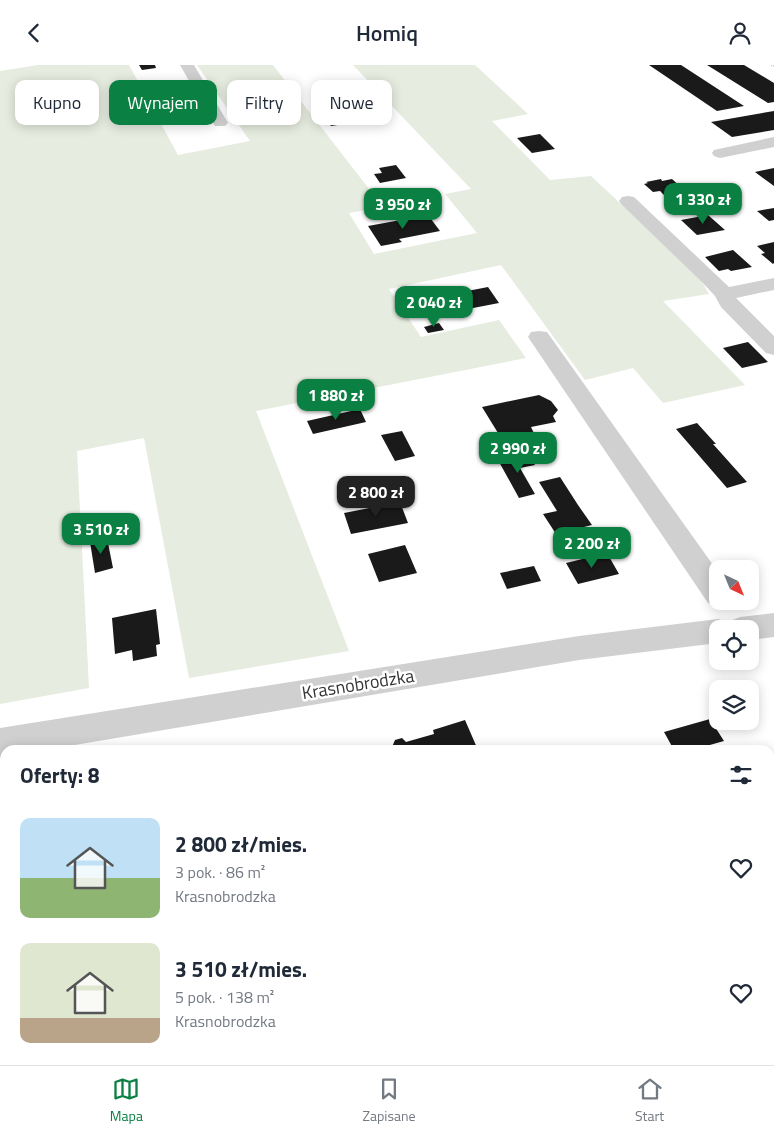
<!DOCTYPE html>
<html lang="pl">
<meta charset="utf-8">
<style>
:root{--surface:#fff;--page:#f2f2f3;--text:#1f2937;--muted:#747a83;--line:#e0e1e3;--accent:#0b8043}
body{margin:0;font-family:"Titillium Web",sans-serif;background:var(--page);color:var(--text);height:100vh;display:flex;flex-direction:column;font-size:19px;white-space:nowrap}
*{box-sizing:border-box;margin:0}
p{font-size:16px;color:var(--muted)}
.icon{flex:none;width:28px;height:28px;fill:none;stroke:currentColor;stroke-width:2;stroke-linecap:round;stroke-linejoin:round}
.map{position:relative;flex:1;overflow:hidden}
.details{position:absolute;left:0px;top:680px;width:775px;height:320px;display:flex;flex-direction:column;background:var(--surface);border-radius:15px 15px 0 0;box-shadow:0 2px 12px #0003}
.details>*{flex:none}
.hud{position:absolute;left:15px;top:15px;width:500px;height:45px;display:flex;gap:10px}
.needle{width:32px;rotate:137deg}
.fabs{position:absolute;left:709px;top:495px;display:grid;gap:10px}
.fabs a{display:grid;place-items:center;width:50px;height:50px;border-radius:10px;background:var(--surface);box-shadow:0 2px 12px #0003;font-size:25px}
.price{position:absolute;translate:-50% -42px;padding:0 11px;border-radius:10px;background:var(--accent);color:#fff;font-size:16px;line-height:32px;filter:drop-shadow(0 1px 2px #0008)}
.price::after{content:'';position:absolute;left:50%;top:30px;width:15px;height:11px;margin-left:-8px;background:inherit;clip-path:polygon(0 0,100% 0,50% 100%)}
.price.active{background:#222;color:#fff}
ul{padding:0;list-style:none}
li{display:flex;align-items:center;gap:15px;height:125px;padding:0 20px}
li span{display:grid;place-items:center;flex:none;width:140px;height:100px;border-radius:10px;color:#555}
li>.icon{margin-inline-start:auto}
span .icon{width:60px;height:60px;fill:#fffc;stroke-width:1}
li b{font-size:21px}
h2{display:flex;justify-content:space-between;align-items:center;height:60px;padding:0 20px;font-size:21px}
.pill{padding:0 18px;border-radius:10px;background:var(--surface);box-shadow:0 2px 12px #0003;font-size:18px;line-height:45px}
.pill.active{background:var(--accent);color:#fff}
header{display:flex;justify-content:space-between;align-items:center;height:65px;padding:0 20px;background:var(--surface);font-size:22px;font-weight:600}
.menu{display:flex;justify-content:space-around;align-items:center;height:70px;border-top:1px solid var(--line);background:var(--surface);font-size:14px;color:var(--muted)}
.menu a{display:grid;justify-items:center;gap:2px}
.menu .active{color:var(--accent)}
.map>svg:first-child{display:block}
.green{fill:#e6ecdf}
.building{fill:#1a1a1a}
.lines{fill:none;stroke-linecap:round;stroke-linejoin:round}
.path{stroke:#cdcdcd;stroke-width:2;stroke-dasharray:1 1;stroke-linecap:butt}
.minor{fill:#d0d0d0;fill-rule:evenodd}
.labels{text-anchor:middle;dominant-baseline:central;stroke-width:5;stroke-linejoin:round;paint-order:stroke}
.street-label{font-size:18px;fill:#333;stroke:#fff}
</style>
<header><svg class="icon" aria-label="back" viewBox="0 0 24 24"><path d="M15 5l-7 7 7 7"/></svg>Homiq<svg class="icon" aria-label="person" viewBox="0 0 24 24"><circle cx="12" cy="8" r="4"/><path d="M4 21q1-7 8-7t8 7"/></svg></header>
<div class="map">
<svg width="774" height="1000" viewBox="0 0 774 1000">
<rect width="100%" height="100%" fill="#fff"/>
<path class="green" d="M38 0H129L178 90 250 76 197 0H273L383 142 349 148 374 189 477 168 445 129 471 124 353 0H475L528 49 492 56 550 115 591 111 700 213 709 229 663 236 745 320 663 338 633 303 585 315 501 200 389 224 421 272 499 255 526 293 256 346 349 586 189 613 144 373 77 386 89 623 0 639V6Z"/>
<path class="building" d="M139 0H155L156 3 142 5Z
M649 0H681L744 41 717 46Z
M707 0H744L774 18V37L768 38Z
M170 30 172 32H180L178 35 181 38 176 39 177 41H161L157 32Z
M774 46V65L732 72 711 57Z
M173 49 174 51H178L181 58 167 60 162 50Z
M345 51 350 58 331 61 326 54Z
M540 69 555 84 532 88 517 73Z
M396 100 406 113 380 118 374 109 382 108 379 103Z
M774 103V121L755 107Z
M661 114 662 116 672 114 684 125 681 126 685 130 667 133 660 126 653 127 644 119 648 118 646 117Z
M774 143V155L769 156 757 146Z
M428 150 440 166 399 174 402 177 381 181 368 161Z
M708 150 725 165 697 170 681 155Z
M774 177V198L773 199 761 189 765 188 757 181Z
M733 185 752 202 731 206 728 204 719 206 705 192Z
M488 222 499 238 468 244 457 228Z
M439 258 444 265 428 268 424 262Z
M748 277 768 297 742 303 723 283Z
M539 330 551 336 558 345 553 351 556 357 531 362 541 383 511 389 482 342Z
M360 344 366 357 313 369 307 356Z
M697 358 716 379H713L747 417 727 423 676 364Z
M402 366 415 391 395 396 381 370Z
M528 389 535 400 520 403 535 429 519 433 498 395Z
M560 412 578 440 592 460 556 469 543 449 557 446 539 417Z
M400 437 408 458 351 469 344 448Z
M107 473 113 503 95 508 90 477Z
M405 480 417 508 379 517 368 489Z
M607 488 619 509 578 519 566 498Z
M534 501 541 516 507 524 500 508Z
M156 544 160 579 156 580 157 591 133 596 132 585 115 589 112 553Z
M710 654 724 676 692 685H674L664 667Z
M465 655 478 685H393L392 682 395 675 402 673 406 677 434 669 433 665Z
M774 720V771L770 765V722Z
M539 995H564L551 1000H541Z"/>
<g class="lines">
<path class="path" d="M771 0 774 1"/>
<path class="minor" d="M180 0H194L228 58 225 61H215Z
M774 72V82L720 93 714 91 712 88 714 85Z
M628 131 634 132 729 222 774 213V225L736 233 774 271V290L766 288 721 242 715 231 703 218 622 140 619 136 622 132Z
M539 266 547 267 718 507V536H729L728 538 718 541 708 538 528 272 531 267Z
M774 548V572L750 575V564H718V578L579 595 45 685H5V692L0 693V663L579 571 718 554 729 558 730 556 740 552Z
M78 995H118L119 1000H77Z"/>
</g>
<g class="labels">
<g class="street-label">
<text transform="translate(358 619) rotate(-9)">Krasnobrodzka</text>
</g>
</g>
</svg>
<div class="fabs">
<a><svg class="needle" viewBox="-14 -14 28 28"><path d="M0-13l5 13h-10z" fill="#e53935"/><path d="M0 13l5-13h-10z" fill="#747a83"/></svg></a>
<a><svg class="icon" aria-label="locate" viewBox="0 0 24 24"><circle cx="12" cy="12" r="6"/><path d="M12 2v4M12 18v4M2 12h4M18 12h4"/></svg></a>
<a><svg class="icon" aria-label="layers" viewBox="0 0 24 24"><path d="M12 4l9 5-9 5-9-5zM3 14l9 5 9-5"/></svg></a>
</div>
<b class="price" style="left:703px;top:160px">1 330 zł</b>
<b class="price" style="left:403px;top:165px">3 950 zł</b>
<b class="price" style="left:434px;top:263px">2 040 zł</b>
<b class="price" style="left:336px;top:356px">1 880 zł</b>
<b class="price" style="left:518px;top:409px">2 990 zł</b>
<b class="price active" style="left:376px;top:453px">2 800 zł</b>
<b class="price" style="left:101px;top:490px">3 510 zł</b>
<b class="price" style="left:592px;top:504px">2 200 zł</b>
<div class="hud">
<a class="pill">Kupno</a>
<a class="pill active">Wynajem</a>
<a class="pill">Filtry</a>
<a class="pill">Nowe</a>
</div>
<section class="details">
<h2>Oferty: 8<svg class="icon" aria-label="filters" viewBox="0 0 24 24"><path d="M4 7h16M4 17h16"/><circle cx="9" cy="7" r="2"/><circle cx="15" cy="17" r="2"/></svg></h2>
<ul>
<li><span style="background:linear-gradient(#bfe0f5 60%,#8fb573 0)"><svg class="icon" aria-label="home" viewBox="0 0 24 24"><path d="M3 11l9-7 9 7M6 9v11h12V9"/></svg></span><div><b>2 800 zł/mies.</b><p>3 pok. · 86 m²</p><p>Krasnobrodzka</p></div><svg class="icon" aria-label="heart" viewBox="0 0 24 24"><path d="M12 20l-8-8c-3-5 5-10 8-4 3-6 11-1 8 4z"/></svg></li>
<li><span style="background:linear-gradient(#dfe7d0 75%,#b9a48a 0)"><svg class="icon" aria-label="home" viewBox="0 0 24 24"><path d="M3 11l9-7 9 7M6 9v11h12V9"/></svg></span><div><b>3 510 zł/mies.</b><p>5 pok. · 138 m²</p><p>Krasnobrodzka</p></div><svg class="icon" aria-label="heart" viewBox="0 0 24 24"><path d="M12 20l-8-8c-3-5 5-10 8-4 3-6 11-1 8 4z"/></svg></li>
</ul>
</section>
</div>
<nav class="menu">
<a class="active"><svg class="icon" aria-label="map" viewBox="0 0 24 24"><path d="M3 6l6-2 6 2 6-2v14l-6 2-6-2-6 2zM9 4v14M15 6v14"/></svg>Mapa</a>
<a><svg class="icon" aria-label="saved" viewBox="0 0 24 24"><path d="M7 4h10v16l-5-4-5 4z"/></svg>Zapisane</a>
<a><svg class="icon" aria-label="home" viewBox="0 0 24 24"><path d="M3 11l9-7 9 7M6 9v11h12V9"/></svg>Start</a>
</nav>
